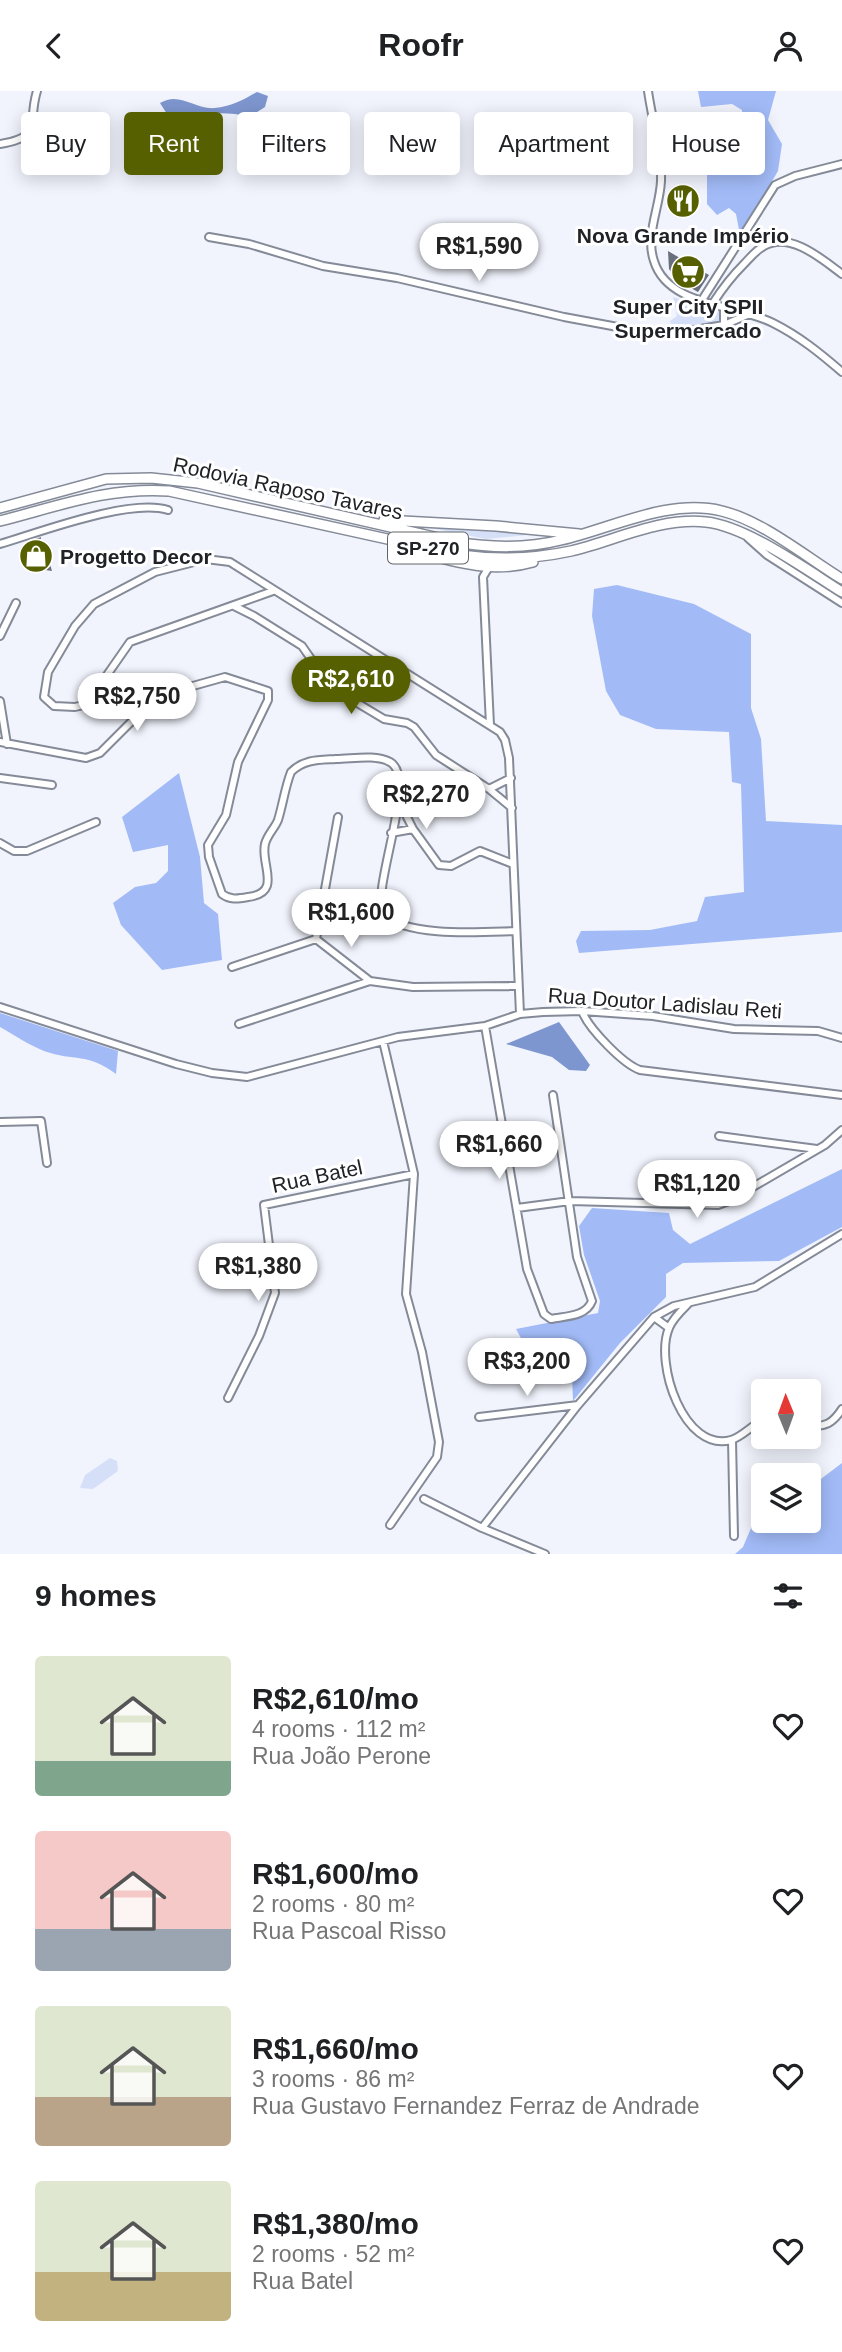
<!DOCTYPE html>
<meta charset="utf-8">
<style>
:root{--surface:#fff;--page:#f6f6f6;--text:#202124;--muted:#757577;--accent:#566000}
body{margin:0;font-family:Arial,sans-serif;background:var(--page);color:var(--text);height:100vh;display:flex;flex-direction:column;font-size:26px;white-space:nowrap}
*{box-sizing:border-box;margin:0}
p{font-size:23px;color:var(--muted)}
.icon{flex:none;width:38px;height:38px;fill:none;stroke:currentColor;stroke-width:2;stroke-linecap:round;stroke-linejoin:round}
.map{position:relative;height:1463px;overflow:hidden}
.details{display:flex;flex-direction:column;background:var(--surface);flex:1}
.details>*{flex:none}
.guide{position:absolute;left:21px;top:21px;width:802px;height:63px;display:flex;gap:14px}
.needle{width:46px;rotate:359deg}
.fabs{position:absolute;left:751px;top:1288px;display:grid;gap:14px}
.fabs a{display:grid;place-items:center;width:70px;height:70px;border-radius:7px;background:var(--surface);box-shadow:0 4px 18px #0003;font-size:35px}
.price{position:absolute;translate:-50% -60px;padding:0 16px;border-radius:24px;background:#fff;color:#222;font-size:23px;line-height:46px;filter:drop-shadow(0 2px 4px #0008)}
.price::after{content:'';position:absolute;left:50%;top:42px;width:21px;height:16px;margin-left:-10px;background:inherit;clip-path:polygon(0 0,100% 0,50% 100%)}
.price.active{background:var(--accent);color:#fff}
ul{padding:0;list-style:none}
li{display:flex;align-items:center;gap:21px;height:175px;padding:0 35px}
li span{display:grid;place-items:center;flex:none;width:196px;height:140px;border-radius:7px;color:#555}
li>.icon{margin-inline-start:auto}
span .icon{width:84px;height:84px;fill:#fffc;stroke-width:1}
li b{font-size:30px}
h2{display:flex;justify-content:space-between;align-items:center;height:84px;padding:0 35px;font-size:30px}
.tag{padding:0 24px;border-radius:7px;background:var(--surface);box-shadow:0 4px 18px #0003;font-size:24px;line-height:63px}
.tag.active{background:var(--accent);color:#fff}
header{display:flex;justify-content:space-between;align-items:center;height:91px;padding:0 35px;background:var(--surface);font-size:32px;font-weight:700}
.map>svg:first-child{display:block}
.green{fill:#d5e0f8}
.forest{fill:#a2bbf7}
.water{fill:#7e96cf}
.building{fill:#696f7b}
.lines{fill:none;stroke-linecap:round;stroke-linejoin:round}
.minor-casing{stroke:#848a97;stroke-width:10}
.highway-casing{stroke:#848a97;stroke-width:12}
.minor{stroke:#fff;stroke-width:6}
.highway{stroke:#fff;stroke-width:9}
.labels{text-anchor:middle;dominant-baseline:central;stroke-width:6;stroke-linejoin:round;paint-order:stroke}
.shield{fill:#fff;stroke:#636468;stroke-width:2}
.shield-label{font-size:19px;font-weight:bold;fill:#202227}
.poi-label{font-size:21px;font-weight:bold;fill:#202227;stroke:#fff}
.street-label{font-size:21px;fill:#202227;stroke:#fff}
</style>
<header><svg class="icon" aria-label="back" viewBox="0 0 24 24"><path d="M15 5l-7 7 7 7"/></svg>Roofr<svg class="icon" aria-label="person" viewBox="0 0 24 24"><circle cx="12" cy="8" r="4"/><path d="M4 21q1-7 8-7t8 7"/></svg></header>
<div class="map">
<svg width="842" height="1463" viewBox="0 0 842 1463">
<rect width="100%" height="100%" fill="#f1f4fd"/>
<path class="green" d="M673 206 721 219 723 222 720 232 672 239 670 230 677 225Z
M420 435 538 443 486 448Z
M110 1367 117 1370 118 1380 93 1398 80 1397 85 1384Z"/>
<path class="forest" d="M698 0H776L768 29 782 53 778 80 740 144 736 123 729 117 717 124 707 113V77L724 72 743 53 742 19 732 13 701 16Z
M617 494 694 513 751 543V617L761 648 766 730 842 734V841L579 862 576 850 581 840 650 839 697 830 705 806 744 801 741 693 732 691 729 641 656 638 620 624 606 600 592 525 594 498Z
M179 682 200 766 204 812 218 823 222 869 162 879 121 834 113 812 135 796 156 792 168 780V754L133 761 122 726Z
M0 922 118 960 116 983C87 961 75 971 44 960 29 954 14 944 0 936Z
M842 1078V1136L779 1170 683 1172 666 1183V1206L620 1252 573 1310 571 1260 535 1273 516 1238 598 1222 600 1210 584 1164 579 1135 592 1117 669 1122 673 1139 690 1153Z
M842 1372V1463H735L743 1456 762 1411 763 1430H808L809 1397Z"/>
<path class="water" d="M257 1 268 5 265 16 249 26C224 18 194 26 167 23L160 12C180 0 195 19 215 17 230 16 245 8 257 1Z
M559 931 590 974 586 980 569 979 552 966 506 953Z"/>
<path class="building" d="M695 24 697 34 692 35 694 43 667 47 665 29Z
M673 100 696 102 694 121 670 118Z
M668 160 709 184 698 201 678 190 669 178Z
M41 446 40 454H44L52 480 26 476 25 452Z"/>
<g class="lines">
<g class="minor-casing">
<path id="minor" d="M648 0C652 29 662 61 661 90 660 116 645 144 654 170 668 216 736 213 773 232 799 245 820 262 842 281
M0 53C44 46 27 32 37 0
M209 146 249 153 323 175 397 187 564 226 650 242H677L724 234 752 222
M702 209 775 94 795 85 842 73
M713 212C722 198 732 185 744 173 750 167 756 159 764 155 790 140 822 168 842 183
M724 215V234
M748 447 767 464 842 512
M0 453C40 441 130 407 168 419
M489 476 483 486 490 634
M234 515 254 525 302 555 325 588 339 601 384 628 407 632 414 636 436 664 489 698
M0 545 16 512
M125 608 134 628 150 607
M0 610 7 653
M95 610 107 584 130 551 273 500
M0 651 86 667 100 662 134 628
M0 687 52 694
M511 687 489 698 512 717
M413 738 439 774 451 775 480 760 513 773
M391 742 413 738 399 710
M0 752 14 760H27L96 731
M516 840C481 841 409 847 382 823 373 791 418 686 390 671 375 663 352 668 336 668 319 669 304 668 291 681 285 696 283 713 278 729 275 737 267 744 265 753 260 773 283 802 248 806 237 808 230 809 222 803L209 766 208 754 226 724 238 671 268 609V600L225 586 150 607 109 608 75 616 54 615 44 606 48 581 75 535 94 513 155 481 206 468 230 471 500 641 505 649 509 667 520 923
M316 848 338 726
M316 848 370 890
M232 876 316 848
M0 916 176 973 212 982 247 986 398 946 485 935 520 923 543 921 582 920 653 925 734 938 818 940 842 947
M582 920C588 937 623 973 640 979L842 1004
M239 933 370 890 413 896 517 895
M485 935 527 1178 544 1223 551 1228C565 1225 586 1226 592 1210L577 1166 553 1004
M383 950 414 1083 406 1203 422 1261 439 1351 437 1366 390 1434
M0 1031 41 1030 47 1072
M719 1045 817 1058
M517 1117 570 1110 718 1114 729 1110 825 1054 842 1039
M689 1212C682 1219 673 1227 669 1237 654 1272 684 1362 731 1349 742 1346 752 1334 763 1329
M654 1226 669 1237
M228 1307 259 1245 275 1202 264 1114 414 1083
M479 1326 578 1314
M808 1334C825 1337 833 1332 842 1318
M732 1349 734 1445
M424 1408 482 1437 545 1463
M482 1437 578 1314 654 1226 674 1215 755 1196 842 1143"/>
</g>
<g class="highway-casing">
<path id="highway" d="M0 417 106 388 151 387 198 392 456 451C492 457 525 458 561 449 613 437 668 407 722 420 763 430 806 466 842 488
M384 429 496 435 579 443
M0 430C59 415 107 396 169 400L460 464C497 469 534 468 571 460 614 450 660 426 706 431 746 435 807 479 842 501
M420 461C457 472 495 482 533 471"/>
</g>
<use href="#minor" class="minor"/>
<use href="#highway" class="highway"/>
</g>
<defs>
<g id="restaurant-disc" transform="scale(1.75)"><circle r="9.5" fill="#566000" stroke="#fff"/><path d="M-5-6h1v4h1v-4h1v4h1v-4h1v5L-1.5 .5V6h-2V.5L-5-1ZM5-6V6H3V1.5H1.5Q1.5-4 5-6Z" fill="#fff"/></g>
<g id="supermarket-disc" transform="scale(1.75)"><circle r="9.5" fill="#566000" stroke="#fff"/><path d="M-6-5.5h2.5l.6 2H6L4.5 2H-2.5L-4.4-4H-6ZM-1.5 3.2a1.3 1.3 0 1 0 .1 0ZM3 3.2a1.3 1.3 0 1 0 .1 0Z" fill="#fff"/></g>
<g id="shop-disc" transform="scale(1.75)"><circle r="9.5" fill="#566000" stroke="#fff"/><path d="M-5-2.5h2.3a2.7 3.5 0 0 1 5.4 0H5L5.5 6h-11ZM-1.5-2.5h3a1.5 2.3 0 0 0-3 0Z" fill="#fff"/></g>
</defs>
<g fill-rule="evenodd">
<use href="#restaurant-disc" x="683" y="110"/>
<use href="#supermarket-disc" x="688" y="181"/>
<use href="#shop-disc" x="36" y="465"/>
</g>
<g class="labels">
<rect class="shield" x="388" y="441.5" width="80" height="31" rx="5"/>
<g class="shield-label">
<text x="428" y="457">SP-270</text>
</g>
<g class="poi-label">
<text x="683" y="144">Nova Grande Império</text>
<text x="688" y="215">Super City SPII<tspan x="688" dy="24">Supermercado</tspan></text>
<text x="60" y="465" text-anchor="start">Progetto Decor</text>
</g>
<g class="street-label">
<text transform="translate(288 397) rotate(12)">Rodovia Raposo Tavares</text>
<text transform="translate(665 912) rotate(4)">Rua Doutor Ladislau Reti</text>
<text transform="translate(317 1085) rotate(-12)">Rua Batel</text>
</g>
</g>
</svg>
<div class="fabs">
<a><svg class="needle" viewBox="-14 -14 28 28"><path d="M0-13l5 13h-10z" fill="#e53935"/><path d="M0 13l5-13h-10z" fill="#757577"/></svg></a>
<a><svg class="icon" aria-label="layers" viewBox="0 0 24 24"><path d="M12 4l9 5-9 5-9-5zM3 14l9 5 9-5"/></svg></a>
</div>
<b class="price" style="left:479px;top:192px">R$1,590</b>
<b class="price active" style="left:351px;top:625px">R$2,610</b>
<b class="price" style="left:137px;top:642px">R$2,750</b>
<b class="price" style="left:426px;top:740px">R$2,270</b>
<b class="price" style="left:351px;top:858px">R$1,600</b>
<b class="price" style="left:499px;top:1090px">R$1,660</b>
<b class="price" style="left:697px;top:1129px">R$1,120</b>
<b class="price" style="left:258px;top:1212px">R$1,380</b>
<b class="price" style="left:527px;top:1307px">R$3,200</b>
<div class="guide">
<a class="tag">Buy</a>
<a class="tag active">Rent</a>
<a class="tag">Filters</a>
<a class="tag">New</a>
<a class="tag">Apartment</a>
<a class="tag">House</a>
</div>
</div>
<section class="details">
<h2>9 homes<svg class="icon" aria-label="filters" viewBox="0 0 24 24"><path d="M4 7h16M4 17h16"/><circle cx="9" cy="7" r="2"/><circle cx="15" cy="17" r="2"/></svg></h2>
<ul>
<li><span style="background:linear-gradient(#dfe7d0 75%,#7fa58c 0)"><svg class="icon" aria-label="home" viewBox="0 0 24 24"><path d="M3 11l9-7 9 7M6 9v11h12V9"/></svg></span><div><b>R$2,610/mo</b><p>4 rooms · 112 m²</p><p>Rua João Perone</p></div><svg class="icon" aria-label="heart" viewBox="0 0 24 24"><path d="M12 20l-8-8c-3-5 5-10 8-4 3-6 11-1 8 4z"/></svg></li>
<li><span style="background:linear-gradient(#f6c9c9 70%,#9aa5b1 0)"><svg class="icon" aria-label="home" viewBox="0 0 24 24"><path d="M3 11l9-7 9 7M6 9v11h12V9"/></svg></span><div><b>R$1,600/mo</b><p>2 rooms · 80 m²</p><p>Rua Pascoal Risso</p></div><svg class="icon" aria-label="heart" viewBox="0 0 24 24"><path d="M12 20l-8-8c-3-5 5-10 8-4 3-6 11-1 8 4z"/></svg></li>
<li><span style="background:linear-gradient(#dfe7d0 65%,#b9a48a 0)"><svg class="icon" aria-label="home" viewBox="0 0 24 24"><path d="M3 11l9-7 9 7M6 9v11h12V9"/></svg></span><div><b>R$1,660/mo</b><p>3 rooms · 86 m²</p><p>Rua Gustavo Fernandez Ferraz de Andrade</p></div><svg class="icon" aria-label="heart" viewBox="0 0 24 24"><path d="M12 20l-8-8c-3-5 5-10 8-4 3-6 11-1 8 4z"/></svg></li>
<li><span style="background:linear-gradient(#dfe7d0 65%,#c2b280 0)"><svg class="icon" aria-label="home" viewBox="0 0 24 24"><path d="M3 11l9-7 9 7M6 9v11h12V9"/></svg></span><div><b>R$1,380/mo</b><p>2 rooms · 52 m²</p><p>Rua Batel</p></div><svg class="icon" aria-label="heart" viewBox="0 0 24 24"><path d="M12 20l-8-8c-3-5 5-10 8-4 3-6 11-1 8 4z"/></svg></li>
</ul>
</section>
